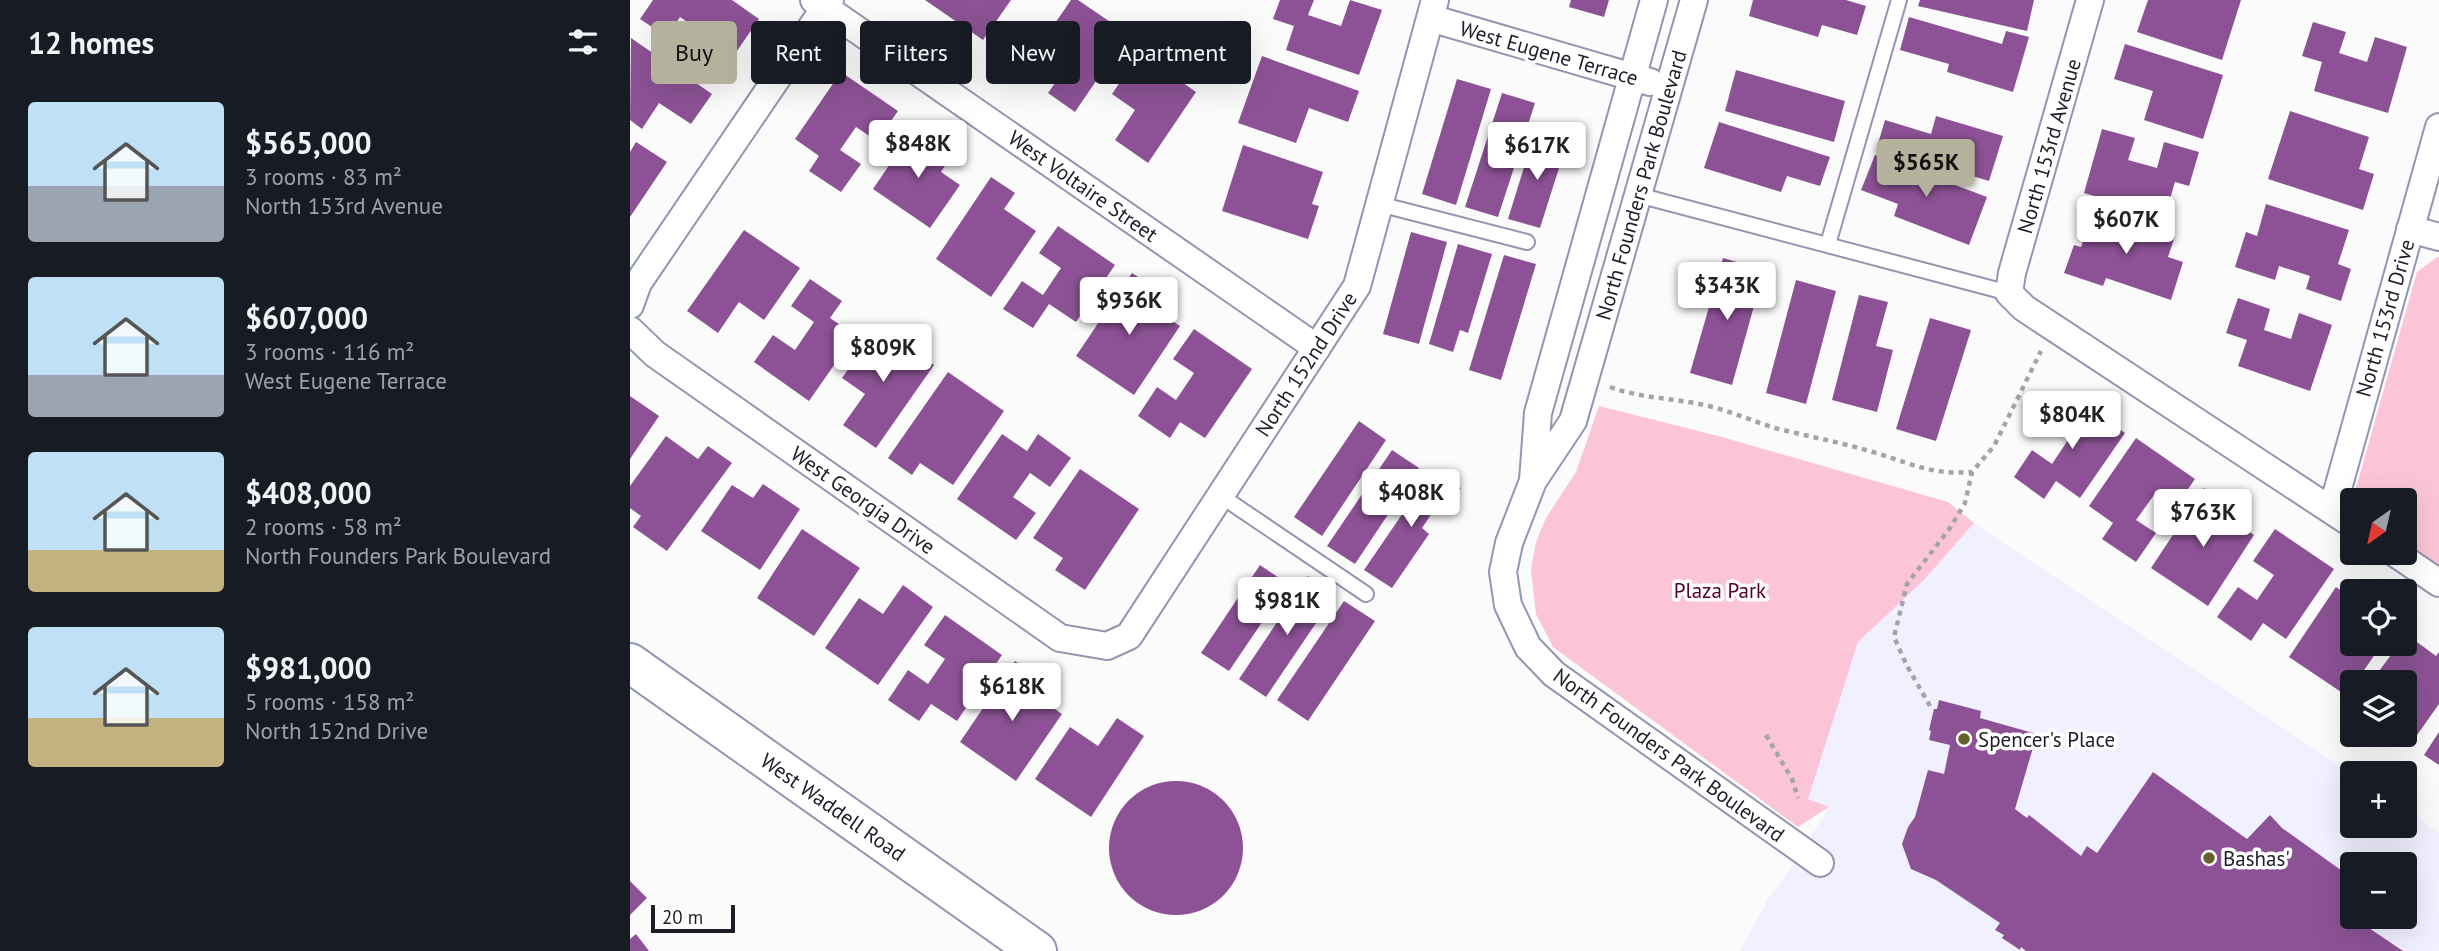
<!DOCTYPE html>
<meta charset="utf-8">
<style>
:root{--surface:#171b24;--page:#20242c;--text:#f1f3f6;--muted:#9ea1a6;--accent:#b4b19c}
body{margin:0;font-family:"PT Sans",sans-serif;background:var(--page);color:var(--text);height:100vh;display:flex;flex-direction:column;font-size:26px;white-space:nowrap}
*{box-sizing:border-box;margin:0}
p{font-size:23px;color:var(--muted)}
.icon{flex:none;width:38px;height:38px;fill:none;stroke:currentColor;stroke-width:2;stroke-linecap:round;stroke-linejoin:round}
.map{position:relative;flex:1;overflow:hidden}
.drawer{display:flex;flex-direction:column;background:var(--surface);width:630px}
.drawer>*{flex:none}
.banner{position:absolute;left:21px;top:21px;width:665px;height:63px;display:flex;gap:14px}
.needle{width:46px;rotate:214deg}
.fabs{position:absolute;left:1710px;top:488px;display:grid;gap:14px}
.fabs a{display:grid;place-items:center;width:77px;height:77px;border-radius:7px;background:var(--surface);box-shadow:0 7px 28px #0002;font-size:35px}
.scale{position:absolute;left:21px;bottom:18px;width:84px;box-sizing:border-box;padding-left:7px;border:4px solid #1e1d27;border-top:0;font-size:19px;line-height:24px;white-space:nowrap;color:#1e1d27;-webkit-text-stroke:5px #fff;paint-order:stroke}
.price{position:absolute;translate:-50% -60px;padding:0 16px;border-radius:7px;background:#fff;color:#222;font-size:23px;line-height:46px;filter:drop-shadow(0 2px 4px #0008)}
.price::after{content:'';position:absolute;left:50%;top:42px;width:21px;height:16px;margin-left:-10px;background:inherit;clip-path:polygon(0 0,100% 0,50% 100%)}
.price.current{background:var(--accent);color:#111}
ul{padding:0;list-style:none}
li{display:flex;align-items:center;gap:21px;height:175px;padding:0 28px}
li span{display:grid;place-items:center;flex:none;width:196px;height:140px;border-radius:7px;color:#555}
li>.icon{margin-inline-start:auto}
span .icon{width:84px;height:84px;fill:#fffc;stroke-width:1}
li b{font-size:30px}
h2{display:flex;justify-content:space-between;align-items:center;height:84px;padding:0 28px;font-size:30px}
.pill{padding:0 24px;border-radius:7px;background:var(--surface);box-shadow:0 7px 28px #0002;font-size:24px;line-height:63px}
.pill.current{background:var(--accent);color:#111}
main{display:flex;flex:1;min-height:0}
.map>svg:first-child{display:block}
.built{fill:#f1f0ff;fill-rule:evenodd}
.green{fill:#fcc5d7}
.building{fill:#8c5295}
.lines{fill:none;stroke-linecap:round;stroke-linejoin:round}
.lane-casing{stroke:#9695af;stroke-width:18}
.street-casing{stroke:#9695af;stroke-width:30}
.secondary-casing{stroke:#9695af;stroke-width:42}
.path{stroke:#a4a4a8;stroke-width:4.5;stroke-dasharray:5 5;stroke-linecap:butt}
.lane{stroke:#fff;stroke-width:14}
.street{stroke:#fff;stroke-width:26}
.secondary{stroke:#fff;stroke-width:38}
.poi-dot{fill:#69602d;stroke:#fff;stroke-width:2.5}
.labels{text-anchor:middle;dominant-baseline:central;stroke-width:7;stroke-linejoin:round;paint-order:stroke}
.street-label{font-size:21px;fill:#1e1d27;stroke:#fff}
.park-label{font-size:21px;fill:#54002c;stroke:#fff}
.poi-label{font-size:21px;fill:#1e1d27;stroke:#fff;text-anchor:start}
</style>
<main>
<section class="drawer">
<h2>12 homes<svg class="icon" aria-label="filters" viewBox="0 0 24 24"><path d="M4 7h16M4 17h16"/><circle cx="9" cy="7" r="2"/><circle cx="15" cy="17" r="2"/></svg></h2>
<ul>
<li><span style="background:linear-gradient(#bfe0f5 60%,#9aa5b1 0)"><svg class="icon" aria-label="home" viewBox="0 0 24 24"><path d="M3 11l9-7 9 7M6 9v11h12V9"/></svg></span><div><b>$565,000</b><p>3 rooms · 83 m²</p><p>North 153rd Avenue</p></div></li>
<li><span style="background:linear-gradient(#bfe0f5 70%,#9aa5b1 0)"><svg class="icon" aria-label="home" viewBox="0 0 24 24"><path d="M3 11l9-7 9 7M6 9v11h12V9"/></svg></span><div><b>$607,000</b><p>3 rooms · 116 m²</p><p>West Eugene Terrace</p></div></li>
<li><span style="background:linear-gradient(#bfe0f5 70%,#c2b280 0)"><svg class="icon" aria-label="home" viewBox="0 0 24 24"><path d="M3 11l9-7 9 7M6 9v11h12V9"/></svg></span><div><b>$408,000</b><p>2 rooms · 58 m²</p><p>North Founders Park Boulevard</p></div></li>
<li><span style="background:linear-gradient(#bfe0f5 65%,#c2b280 0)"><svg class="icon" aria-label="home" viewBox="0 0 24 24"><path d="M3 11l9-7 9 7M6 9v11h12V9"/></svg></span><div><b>$981,000</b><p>5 rooms · 158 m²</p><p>North 152nd Drive</p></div></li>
</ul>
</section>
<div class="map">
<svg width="1809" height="951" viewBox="0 0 1809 951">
<rect width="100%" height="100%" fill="#fbfbfb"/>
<path class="built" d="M1344 523 1722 774V826H1774L1775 809 1809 832V951H1110L1138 899 1160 869 1199 808 1177 800 1228 642 1294 580ZM1722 864H1774V917H1722Z"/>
<path class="green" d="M1807 257H1809V569L1775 544 1774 500H1729L1726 488 1787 272Z
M969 406 1092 437 1318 502 1344 523 1294 580 1228 642 1178 799 1199 807 1168 827 923 647 906 614 901 570 906 542 916 518 946 472Z"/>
<path class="building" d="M23 0H102L129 19 91 74 64 56 78 36 50 17 37 37 10 19Z
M295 0H381L353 40Z
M441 0H448L498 34 445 112 418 93 425 83 397 64Z
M650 0H684L678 15 711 26 720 0 752 10 729 75 656 50 664 26 643 19Z
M941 0H979L974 17 939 7Z
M1123 0H1216L1236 6 1227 35 1192 25 1188 37 1119 16Z
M1290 0H1404L1397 31 1288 6Z
M1518 0H1611L1592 60 1507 32Z
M1279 17 1372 44 1376 31 1399 37 1383 92 1317 72 1319 64 1270 50Z
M1683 22 1716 32 1709 53 1737 62 1745 37 1777 47 1758 113 1684 91 1692 62 1672 56Z
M1 38 82 94 61 124 29 103 12 129 0 120Z
M517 43 557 70 549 80 566 92 518 163 485 140 505 110 482 94Z
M1495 44 1593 75 1573 139 1514 120 1523 91 1484 79Z
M632 56 729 91 718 122 679 108 666 143 608 123Z
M1106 70 1215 101 1204 142 1095 111Z
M211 72 268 111 247 141 226 127 210 150 231 164 211 192 179 171 189 156 165 139Z
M827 79 861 89 826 205 792 194Z
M872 93 905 103 868 217 835 207Z
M1660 111 1739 137 1729 169 1744 174 1733 210 1638 179Z
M1306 116 1373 136 1359 181 1247 147 1255 120 1301 134Z
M1089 122 1200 157 1190 186 1157 176 1151 192 1074 168Z
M1472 129 1505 138 1498 160 1527 168 1534 142 1569 152 1559 186 1545 182 1535 216 1454 193Z
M283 130 321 156 311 172 330 185 300 228 243 189Z
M904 135 936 146 910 228 878 219Z
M6 142 37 162 0 217V152Z
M613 145 693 172 682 204 689 206 678 239 592 211Z
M1245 155 1357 197 1339 245 1264 216 1268 204 1231 190Z
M361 177 385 193 374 209 406 231 361 297 306 259Z
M1636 204 1719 230 1708 264 1721 269 1711 301 1676 289 1680 276 1649 266 1645 280 1605 267 1616 232 1627 236Z
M1464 209 1545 236 1538 257 1553 262 1541 300 1476 278 1473 286 1434 273 1444 245 1451 247Z
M428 226 485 265 446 322 419 304 403 328 373 309 392 281 413 295 431 268 409 253Z
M114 230 170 268 134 320 109 302 88 333 57 311Z
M781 232 817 242 789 344 753 334Z
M828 244 862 254 838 333 830 330 823 352 799 344Z
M874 255 906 264 871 380 839 370Z
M1093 258 1134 270 1102 385 1060 373Z
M502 273 528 290 518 305 550 326 504 395 446 356Z
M180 279 212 301 200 318 225 335 179 401 124 362 143 335 165 350 184 322 161 306Z
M1166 280 1206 291 1176 404 1136 393Z
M1229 295 1258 302 1246 346 1263 350 1247 412 1202 400Z
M1608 298 1640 309 1634 330 1661 339 1669 313 1702 325 1680 391 1608 366 1617 340 1596 333Z
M1300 318 1341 330 1306 441 1266 429Z
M249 326 304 365 246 448 213 425 235 394 212 378Z
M564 329 622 369 575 438 550 422 540 438 508 416 527 387 546 400 564 373 543 359Z
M318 372 374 411 323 485 290 463 282 475 258 458Z
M1437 393 1495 433 1450 498 1426 481 1414 499 1384 477 1402 450 1422 464 1440 437 1417 421Z
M0 396 29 416 0 459Z
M729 421 756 440 692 536 664 517Z
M372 434 397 451 408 434 441 458 420 487 400 473 383 497 406 513 386 540 327 499Z
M36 436 68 459 78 446 102 463 37 551 3 527 11 516 0 508V486Z
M1506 438 1565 479 1544 509 1524 495 1506 520 1526 533 1506 562 1472 539 1483 523 1459 506Z
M762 450 789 468 725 564 697 546Z
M450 469 509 509 455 590 425 570 433 558 403 538Z
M803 469 831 488 815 512 806 507 792 528 799 534 762 588 734 570Z
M133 484 170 509 130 570 71 531 102 485 123 498Z
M1574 488 1599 504 1593 514 1624 535 1578 606 1521 568Z
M172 529 230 568 184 636 127 598Z
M1645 529 1704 569 1656 639 1633 623 1621 641 1587 617 1608 587 1627 600 1644 575 1623 561Z
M630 565 658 584 599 671 571 653Z
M678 576 705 595 636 697 609 679Z
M273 585 303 607 248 685 195 648 229 598 253 614Z
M1706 587 1722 598V644H1752L1726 682H1722V688L1717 696 1659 657Z
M714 601 745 621 678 721 647 700Z
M315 615 372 655 327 721 301 704 289 721 258 700 278 670 298 684 315 659 294 645Z
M1776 634 1806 656 1809 652V704L1780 745 1766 735H1774V682H1741L1769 644H1774Z
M385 661 411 678 401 692 432 714 386 781 330 742Z
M1309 700 1351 711 1350 718 1407 734 1385 809 1397 818 1399 815 1451 856 1457 846 1467 853 1523 772 1617 839 1640 815 1652 828 1722 878V917H1738L1733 924 1773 951H1396L1391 947 1390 950 1372 938 1374 935 1365 930 1370 923 1306 880 1281 869 1272 844 1278 827 1285 817 1298 770 1314 774 1320 745 1299 740 1301 731 1299 730 1304 709H1307Z
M487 718 514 736 461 817 405 779 440 727 468 746Z
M1809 732V765L1794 755Z
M479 848a67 67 0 1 1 134 0a67 67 0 1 1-134 0Z
M0 881 17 898 0 915Z
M6 934 19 951H0V939Z"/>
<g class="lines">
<g class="lane-casing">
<path id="lane" d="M1008 195 1379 293
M749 204 897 242
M1198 244 1269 0
M591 496 736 594"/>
</g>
<g class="street-casing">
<path id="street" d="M184 0 687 348
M1064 0 943 421 903 481 879 543 873 572 878 605 898 647 924 674 1190 863
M1460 0 1382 273 1379 293 1394 308 1722 524
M800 18 1020 82
M1780 229 1809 237
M0 305 8 283 200 0
M0 330 25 354 430 638 477 646 499 636 727 286 805 0
M903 480 908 413 1024 0
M1702 510 1809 127
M1765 553 1809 583"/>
</g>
<g class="secondary-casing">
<path id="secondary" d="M0 663 407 951"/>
</g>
<path class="path" d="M980 387C1013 399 1046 398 1079 406 1102 412 1123 421 1145 428 1180 437 1215 443 1249 454 1285 465 1303 475 1342 472
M1300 706 1277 666 1264 637 1277 584 1320 528 1335 503 1342 472 1364 446 1411 351
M1136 735 1162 779 1168 798"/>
<use href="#lane" class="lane"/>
<use href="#street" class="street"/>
<use href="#secondary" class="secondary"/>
</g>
<g class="poi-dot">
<circle cx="1334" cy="739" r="7"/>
<circle cx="1579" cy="858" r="7"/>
</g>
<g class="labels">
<g class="street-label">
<text transform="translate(919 53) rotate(16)">West Eugene Terrace</text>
<text transform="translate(1419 146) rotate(-74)">North 153rd Avenue</text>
<text transform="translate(1011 185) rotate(-74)">North Founders Park Boulevard</text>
<text transform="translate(453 186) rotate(35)">West Voltaire Street</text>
<text transform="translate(1755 318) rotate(-74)">North 153rd Drive</text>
<text transform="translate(676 364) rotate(-57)">North 152nd Drive</text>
<text transform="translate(233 500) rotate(35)">West Georgia Drive</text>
<text transform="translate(1039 755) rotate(36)">North Founders Park Boulevard</text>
<text transform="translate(203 807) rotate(35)">West Waddell Road</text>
</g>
<g class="park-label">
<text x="1090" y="590">Plaza Park</text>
</g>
<g class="poi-label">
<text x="1348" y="739">Spencer's Place</text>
<text x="1593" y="858">Bashas'</text>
</g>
</g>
</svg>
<div class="fabs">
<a><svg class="needle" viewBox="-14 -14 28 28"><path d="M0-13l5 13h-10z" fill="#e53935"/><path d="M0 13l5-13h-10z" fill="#9ea1a6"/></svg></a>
<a><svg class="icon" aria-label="locate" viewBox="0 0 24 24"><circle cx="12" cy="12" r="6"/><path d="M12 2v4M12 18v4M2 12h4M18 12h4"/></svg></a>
<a><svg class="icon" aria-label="layers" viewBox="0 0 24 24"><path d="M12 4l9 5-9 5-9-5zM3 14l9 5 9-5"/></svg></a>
<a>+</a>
<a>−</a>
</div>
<div class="scale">20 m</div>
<b class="price" style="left:288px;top:180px">$848K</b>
<b class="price" style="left:907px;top:182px">$617K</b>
<b class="price current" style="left:1296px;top:199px">$565K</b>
<b class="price" style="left:1496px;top:256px">$607K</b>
<b class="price" style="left:1097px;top:322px">$343K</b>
<b class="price" style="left:499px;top:337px">$936K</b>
<b class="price" style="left:253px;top:384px">$809K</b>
<b class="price" style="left:1442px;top:451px">$804K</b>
<b class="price" style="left:781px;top:529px">$408K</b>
<b class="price" style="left:1573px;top:549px">$763K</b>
<b class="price" style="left:657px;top:637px">$981K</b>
<b class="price" style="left:382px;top:723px">$618K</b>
<div class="banner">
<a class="pill current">Buy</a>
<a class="pill">Rent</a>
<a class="pill">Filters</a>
<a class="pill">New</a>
<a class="pill">Apartment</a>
</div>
</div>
</main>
